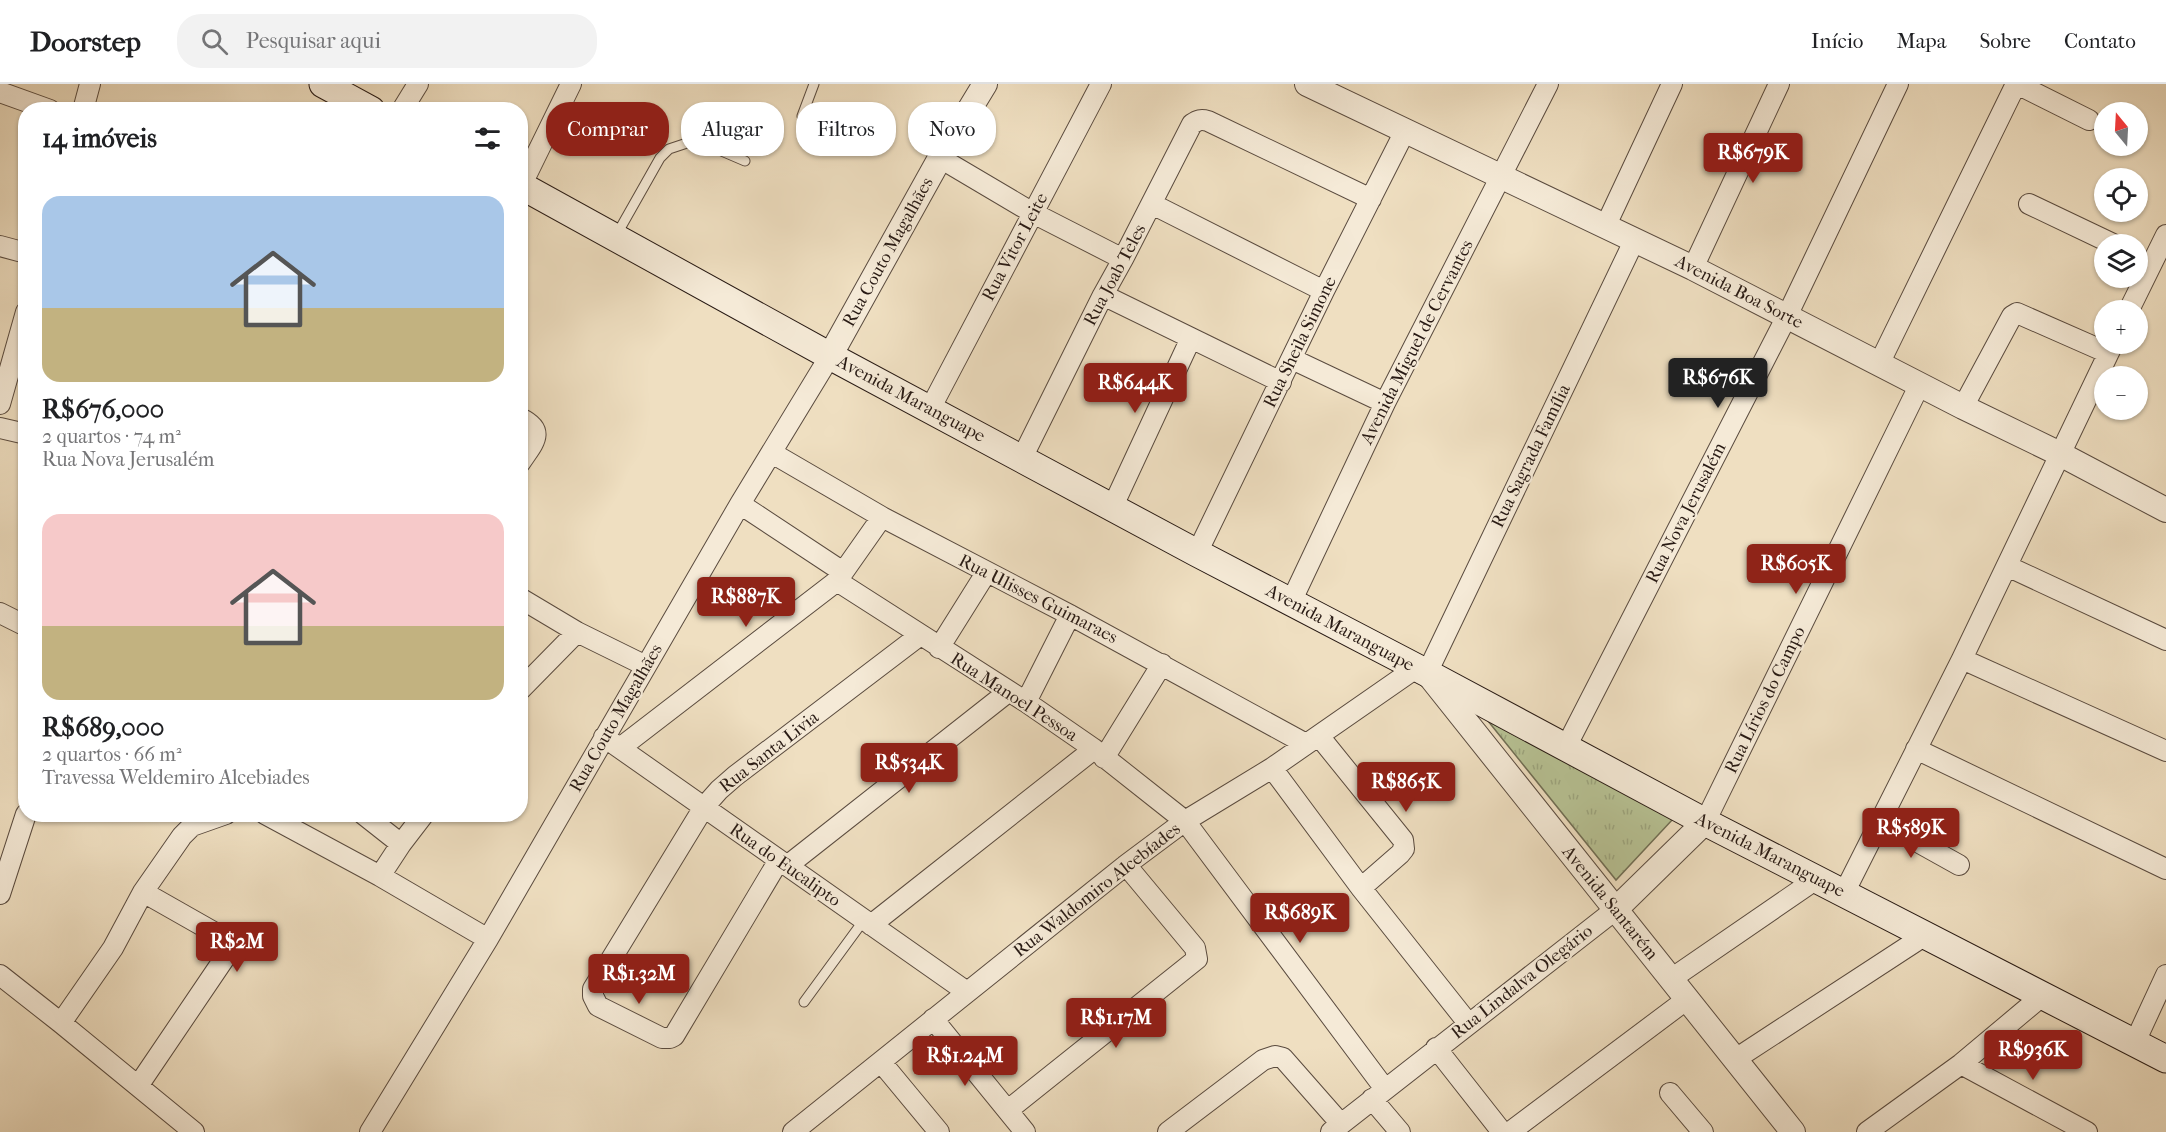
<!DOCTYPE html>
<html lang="pt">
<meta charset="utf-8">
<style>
:root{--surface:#fff;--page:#f2f2f2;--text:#202124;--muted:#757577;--line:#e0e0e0;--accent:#8f2418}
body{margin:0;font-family:"IM FELL French Canon",serif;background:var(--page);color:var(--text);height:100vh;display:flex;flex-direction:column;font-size:22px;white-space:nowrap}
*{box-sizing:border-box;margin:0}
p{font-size:20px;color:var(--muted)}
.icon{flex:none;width:33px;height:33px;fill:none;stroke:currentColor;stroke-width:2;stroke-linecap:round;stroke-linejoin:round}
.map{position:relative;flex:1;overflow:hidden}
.details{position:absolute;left:18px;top:18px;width:510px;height:720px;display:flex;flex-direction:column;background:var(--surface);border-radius:24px;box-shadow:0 2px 4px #0004}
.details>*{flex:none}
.top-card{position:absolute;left:546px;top:18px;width:570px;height:54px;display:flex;gap:12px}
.needle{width:39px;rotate:342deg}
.buttons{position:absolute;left:2094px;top:18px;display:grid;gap:12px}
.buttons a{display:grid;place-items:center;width:54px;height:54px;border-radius:50%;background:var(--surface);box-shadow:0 2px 4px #0004;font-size:30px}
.price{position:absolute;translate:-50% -51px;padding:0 14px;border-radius:6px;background:var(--accent);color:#fff;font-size:20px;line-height:39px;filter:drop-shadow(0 2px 3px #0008)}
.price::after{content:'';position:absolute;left:50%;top:36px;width:18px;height:14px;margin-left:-9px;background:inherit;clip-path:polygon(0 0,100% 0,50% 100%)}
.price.on{background:#222;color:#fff}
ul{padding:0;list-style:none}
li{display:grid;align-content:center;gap:12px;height:318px;padding:0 24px}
li span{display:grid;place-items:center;height:186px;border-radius:18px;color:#555}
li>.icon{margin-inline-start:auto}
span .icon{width:108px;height:108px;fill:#fffc;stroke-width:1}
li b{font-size:26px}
h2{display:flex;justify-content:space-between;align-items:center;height:72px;padding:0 24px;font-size:26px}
.chip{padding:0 21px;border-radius:24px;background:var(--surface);box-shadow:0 2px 4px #0004;font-size:21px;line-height:54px}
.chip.on{background:var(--accent);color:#fff}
header{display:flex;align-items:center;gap:36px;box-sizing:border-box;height:84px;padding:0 30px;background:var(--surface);border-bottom:2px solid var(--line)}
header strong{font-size:28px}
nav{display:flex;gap:33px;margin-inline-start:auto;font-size:21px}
.search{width:420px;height:54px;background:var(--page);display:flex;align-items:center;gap:15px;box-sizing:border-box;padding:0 21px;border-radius:24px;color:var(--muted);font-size:22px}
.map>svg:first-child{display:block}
.park{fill:url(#park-tufts);stroke:#706e54;stroke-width:1.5}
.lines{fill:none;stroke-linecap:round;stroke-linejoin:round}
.service-casing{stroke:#5a4b3f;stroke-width:11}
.minor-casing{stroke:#5a4b3f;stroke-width:22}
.tertiary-casing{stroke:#5a4b3f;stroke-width:26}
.secondary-casing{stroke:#281a14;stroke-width:29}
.service{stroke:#f5ead7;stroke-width:9}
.minor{stroke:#f5ead7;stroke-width:20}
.tertiary{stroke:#f5ead7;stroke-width:24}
.secondary{stroke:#f5ead7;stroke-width:27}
.labels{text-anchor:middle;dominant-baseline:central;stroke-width:4.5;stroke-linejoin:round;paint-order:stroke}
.street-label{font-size:18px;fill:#281a14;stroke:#f5ead7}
</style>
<header>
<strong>Doorstep</strong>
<div class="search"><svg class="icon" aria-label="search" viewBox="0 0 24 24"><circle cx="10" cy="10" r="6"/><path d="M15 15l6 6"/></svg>Pesquisar aqui</div>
<nav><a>Início</a><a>Mapa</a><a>Sobre</a><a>Contato</a></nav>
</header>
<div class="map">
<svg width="2166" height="1048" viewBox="0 0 2166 1048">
<defs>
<pattern id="park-tufts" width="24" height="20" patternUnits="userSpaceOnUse" patternTransform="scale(1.5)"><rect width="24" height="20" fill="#b7c294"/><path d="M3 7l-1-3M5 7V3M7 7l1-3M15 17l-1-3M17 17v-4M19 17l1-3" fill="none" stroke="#9da67f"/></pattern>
</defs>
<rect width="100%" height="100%" fill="#efdfc1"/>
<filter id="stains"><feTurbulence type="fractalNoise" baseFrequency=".00333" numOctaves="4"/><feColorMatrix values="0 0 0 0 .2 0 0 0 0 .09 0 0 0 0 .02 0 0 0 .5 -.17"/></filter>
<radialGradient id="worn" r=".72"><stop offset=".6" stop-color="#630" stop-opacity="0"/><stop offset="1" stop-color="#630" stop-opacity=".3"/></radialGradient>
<path class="park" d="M1488 637 1673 735 1616 796Z"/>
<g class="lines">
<g class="service-casing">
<path id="service" d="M802 32 814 0
M617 150 660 74 669 65 696 56 745 77
M804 918 864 836"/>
</g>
<g class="minor-casing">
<path id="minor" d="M2017 0 2089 36
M0 8 50 26
M83 26 90 0
M402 26 418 0
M940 74 1033 129 1123 175
M521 102 571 0
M1152 120 1324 207
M2029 120 2113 160
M1606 141 1672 0
M0 162 26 169
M1693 184 1779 0
M1103 211 1281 298
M2129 226 2166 151
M1292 275 1385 319
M1880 278 2016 0
M0 320 26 228
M1963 323 2012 232 2017 229 2108 269
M930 325 1101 0
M520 334C548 347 532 360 520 379
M0 344 26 350
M772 369 882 433 1070 531 1306 660
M1022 374 1103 211 1123 175 1192 40C1198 36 1201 35 1208 37L1371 115
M740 420 843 488
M1113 422 1191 254
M1197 469 1324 207 1405 47
M2007 482 2166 556
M837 497 1026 618 1094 665 1185 737 1385 1005
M520 514 577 548 646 582
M1291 518 1385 319 1548 0
M0 529 26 542
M939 564 986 489
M1962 575 2166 667
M1427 589 1635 155
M520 606 577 548
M1026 618 1070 531
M1319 652 1403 756 1404 765 1400 770 1361 804
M604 653 967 908
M1566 663 1787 232 1898 0
M620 664 837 497 882 433
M1916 665 2166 785
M1104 674 1162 580
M1272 684 1361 804 1468 939
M265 730 380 792 488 855
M363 730 401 760
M1880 737 1959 781
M1705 738 1920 300
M779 776 674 952 670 954H662L598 922 593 912V905L704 723 719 706 735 692 919 552
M787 782 1008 608
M380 792 401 760 424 730
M1844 809 1962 575 2113 260
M0 810 26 730
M871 841 1094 665
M0 891 61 939 194 1048
M1671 895 1818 794
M933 935 1025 1048
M61 939 113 864 143 808 182 752 192 742 226 730
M2135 958 2166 891
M1436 964 1502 1048
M1734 976 1924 852
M881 978 939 1048
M1961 980 2087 1048
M138 1002 224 875C226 864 225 858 217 850L143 808
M1670 1009 1703 1048
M1372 1015 1400 1048
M1008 1026 1197 875 1195 864 1126 781
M370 1048 488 855 740 420 830 272
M793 1048 1126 781 1185 737 1272 684 1416 584
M1168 1048 1263 976 1275 972 1283 974 1341 1040
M1331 1048 1615 826
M1510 1048 1686 916
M1867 1048 1961 980 2042 912"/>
</g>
<g class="tertiary-casing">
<path id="tertiary" d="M1307 0 1693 184 1963 323 2060 370 2166 426
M830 272 940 74 985 0
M1428 590 1793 1048
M1615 826 1705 738"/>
</g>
<g class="secondary-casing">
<path id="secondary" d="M323 0 371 26
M520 101 830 272 1197 469 1427 589 1705 738 2166 975"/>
</g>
<use href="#service" class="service"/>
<use href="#minor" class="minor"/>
<use href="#tertiary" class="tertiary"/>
<use href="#secondary" class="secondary"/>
</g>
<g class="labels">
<g class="street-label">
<text transform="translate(1015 163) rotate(-62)">Rua Vitor Leite</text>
<text transform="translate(888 168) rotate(-61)">Rua Couto Magalhães</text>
<text transform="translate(1115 191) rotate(-62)">Rua Joab Teles</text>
<text transform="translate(1739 208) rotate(27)">Avenida Boa Sorte</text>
<text transform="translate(1300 258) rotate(-64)">Rua Sheila Simone</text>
<text transform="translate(1417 258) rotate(-63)">Avenida Miguel de Cervantes</text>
<text transform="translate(911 315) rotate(28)">Avenida Maranguape</text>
<text transform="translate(1531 372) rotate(-64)">Rua Sagrada Família</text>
<text transform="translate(1686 429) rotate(-63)">Rua Nova Jerusalém</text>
<text transform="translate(1038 515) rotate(27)">Rua Ulisses Guimaraes</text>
<text transform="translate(1340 544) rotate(28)">Avenida Maranguape</text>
<text transform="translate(1014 613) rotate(33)">Rua Manoel Pessoa</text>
<text transform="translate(1765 616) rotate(-64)">Rua Lírios do Campo</text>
<text transform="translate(616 634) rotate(-60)">Rua Couto Magalhães</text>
<text transform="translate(769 668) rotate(-38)">Rua Santa Livia</text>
<text transform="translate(1770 771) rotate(27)">Avenida Maranguape</text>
<text transform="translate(785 781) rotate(35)">Rua do Eucalipto</text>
<text transform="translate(1097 806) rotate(-38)">Rua Waldomiro Alcebíades</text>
<text transform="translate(1610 819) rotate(51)">Avenida Santarém</text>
<text transform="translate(1522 898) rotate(-38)">Rua Lindalva Olegário</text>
</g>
</g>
<rect width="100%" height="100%" filter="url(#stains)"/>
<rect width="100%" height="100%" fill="url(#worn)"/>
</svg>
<div class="buttons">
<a><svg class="needle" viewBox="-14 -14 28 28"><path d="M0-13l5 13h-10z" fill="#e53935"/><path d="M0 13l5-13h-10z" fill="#757577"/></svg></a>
<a><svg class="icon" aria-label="locate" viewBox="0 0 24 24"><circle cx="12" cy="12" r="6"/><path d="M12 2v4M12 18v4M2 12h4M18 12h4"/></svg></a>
<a><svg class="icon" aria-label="layers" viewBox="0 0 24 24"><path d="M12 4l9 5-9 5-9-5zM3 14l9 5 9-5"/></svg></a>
<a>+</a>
<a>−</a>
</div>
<b class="price" style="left:1753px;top:100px">R$679K</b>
<b class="price on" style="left:1718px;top:325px">R$676K</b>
<b class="price" style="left:1135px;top:330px">R$644K</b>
<b class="price" style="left:1796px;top:511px">R$605K</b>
<b class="price" style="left:746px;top:544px">R$887K</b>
<b class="price" style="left:909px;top:710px">R$534K</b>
<b class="price" style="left:1406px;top:729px">R$865K</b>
<b class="price" style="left:1911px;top:775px">R$589K</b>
<b class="price" style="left:1300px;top:860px">R$689K</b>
<b class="price" style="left:237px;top:889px">R$2M</b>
<b class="price" style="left:639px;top:921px">R$1.32M</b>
<b class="price" style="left:1116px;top:965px">R$1.17M</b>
<b class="price" style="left:2033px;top:997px">R$936K</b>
<b class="price" style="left:965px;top:1003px">R$1.24M</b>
<div class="top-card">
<a class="chip on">Comprar</a>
<a class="chip">Alugar</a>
<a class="chip">Filtros</a>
<a class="chip">Novo</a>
</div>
<section class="details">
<h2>14 imóveis<svg class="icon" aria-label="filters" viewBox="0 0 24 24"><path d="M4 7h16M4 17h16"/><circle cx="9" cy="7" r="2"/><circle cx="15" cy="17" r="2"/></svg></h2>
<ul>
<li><span style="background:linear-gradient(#a9c7e8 60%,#c2b280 0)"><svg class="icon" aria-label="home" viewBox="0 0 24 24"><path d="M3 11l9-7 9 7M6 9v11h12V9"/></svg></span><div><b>R$676,000</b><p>2 quartos · 74 m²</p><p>Rua Nova Jerusalém</p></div></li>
<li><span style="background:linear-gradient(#f6c9c9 60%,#c2b280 0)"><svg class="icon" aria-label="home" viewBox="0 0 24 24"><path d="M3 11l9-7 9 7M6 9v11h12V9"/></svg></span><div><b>R$689,000</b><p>2 quartos · 66 m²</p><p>Travessa Weldemiro Alcebiades</p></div></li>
</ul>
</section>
</div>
